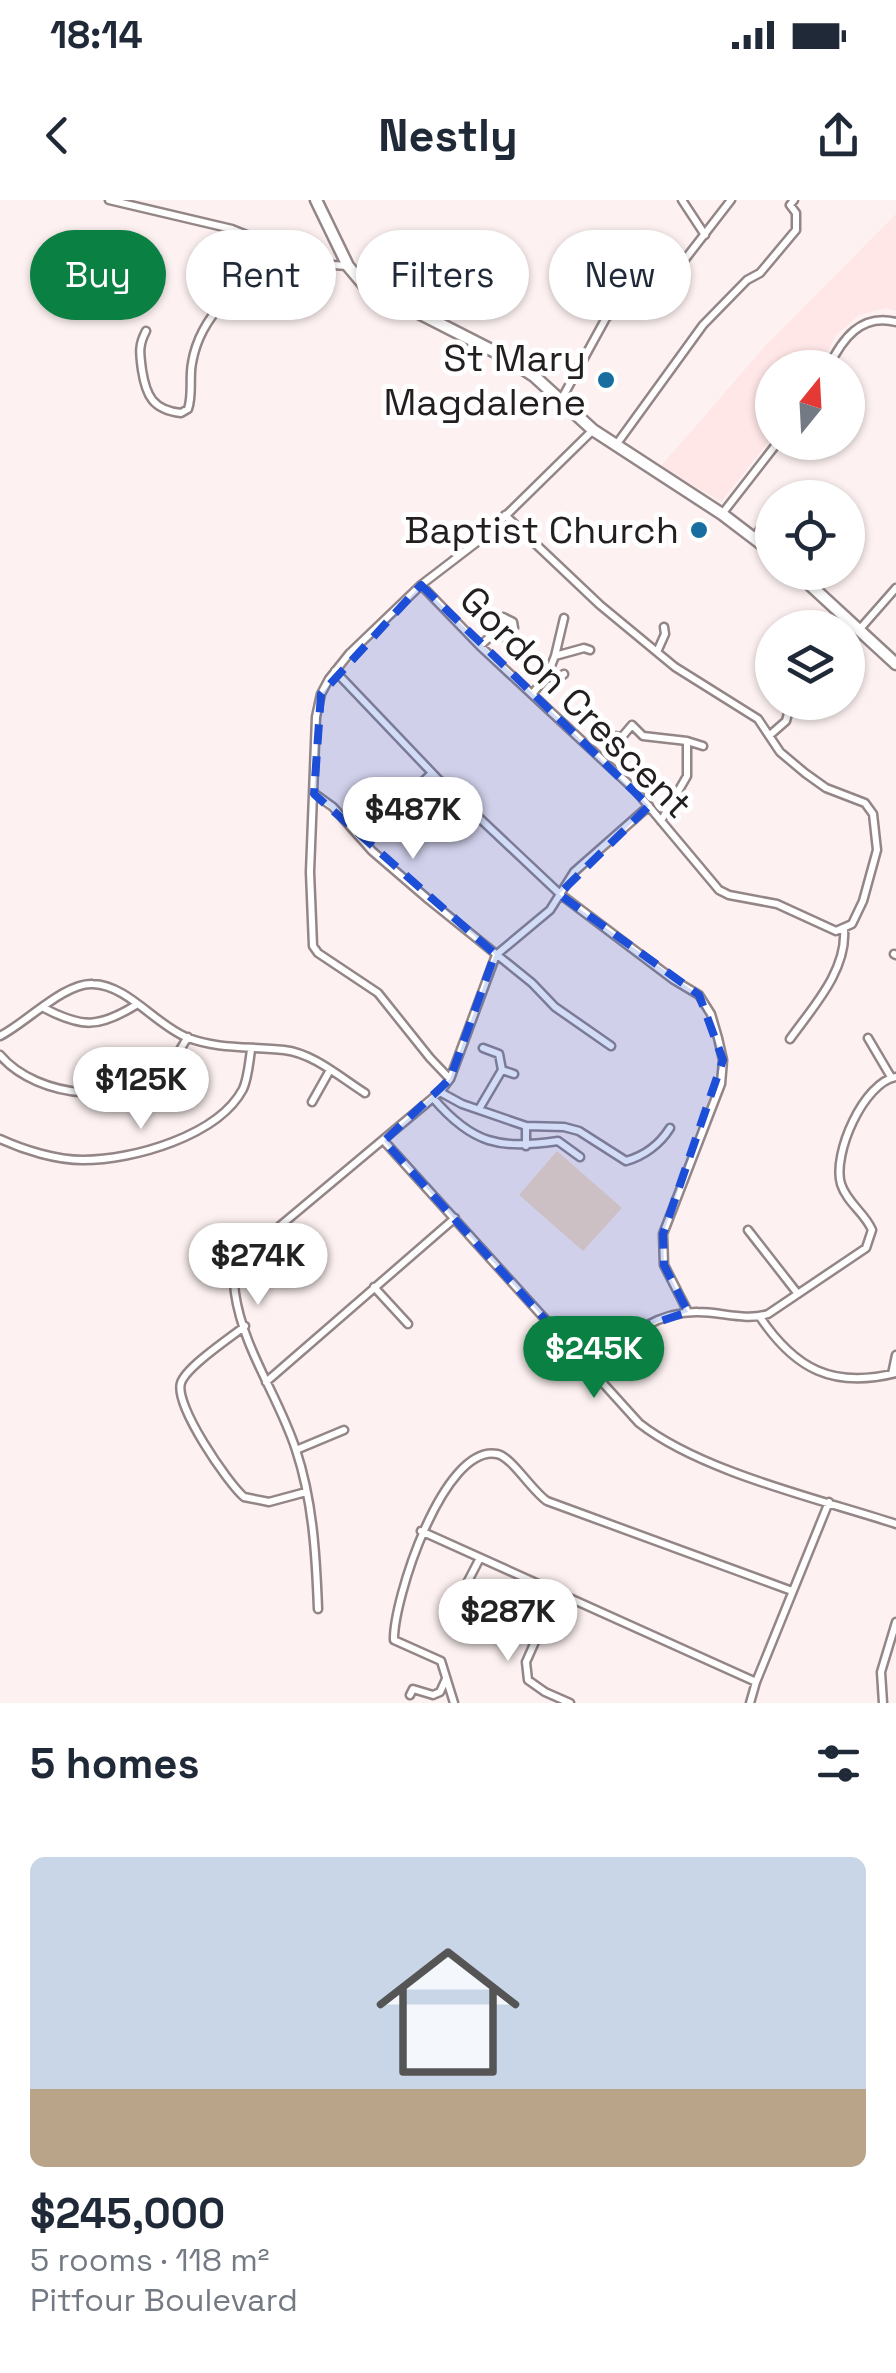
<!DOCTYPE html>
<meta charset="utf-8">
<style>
:root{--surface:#fff;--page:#f6f6f7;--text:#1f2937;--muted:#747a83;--accent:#0b8043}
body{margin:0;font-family:"Space Grotesk",sans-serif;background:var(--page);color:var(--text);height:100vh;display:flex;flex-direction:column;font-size:38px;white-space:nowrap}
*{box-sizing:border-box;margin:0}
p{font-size:32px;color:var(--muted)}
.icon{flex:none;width:55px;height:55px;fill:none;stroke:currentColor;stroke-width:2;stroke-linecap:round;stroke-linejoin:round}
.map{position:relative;height:1503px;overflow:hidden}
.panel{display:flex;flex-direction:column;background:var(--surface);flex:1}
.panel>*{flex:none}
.banner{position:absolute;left:30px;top:30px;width:838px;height:90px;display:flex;gap:20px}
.needle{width:65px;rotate:18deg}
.controls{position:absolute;left:755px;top:150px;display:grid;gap:20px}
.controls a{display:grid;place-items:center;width:110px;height:110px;border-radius:50%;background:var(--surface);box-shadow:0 2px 8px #0004;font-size:50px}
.price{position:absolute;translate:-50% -85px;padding:0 22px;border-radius:35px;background:#fff;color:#222;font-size:32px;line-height:65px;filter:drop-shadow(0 2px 5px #0008)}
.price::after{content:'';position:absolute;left:50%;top:60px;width:30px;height:22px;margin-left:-15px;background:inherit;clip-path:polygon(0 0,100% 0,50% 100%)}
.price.selected{background:var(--accent);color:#fff}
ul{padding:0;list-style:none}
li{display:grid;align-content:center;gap:20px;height:530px;padding:0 30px}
li span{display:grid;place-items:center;height:310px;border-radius:15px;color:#555}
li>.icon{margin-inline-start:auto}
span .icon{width:180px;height:180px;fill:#fffc;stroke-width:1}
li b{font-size:42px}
h2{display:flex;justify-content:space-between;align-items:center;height:120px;padding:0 30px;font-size:42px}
.pill{padding:0 35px;border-radius:45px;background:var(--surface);box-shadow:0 2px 8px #0004;font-size:35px;line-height:90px}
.pill.selected{background:var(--accent);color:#fff}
.status{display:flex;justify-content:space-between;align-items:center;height:70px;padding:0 50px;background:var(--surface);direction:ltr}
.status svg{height:28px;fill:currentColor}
header{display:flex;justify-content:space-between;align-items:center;height:130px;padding:0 30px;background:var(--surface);font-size:45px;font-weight:800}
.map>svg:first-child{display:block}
.built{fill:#ffe6e7}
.park{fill:#f9ddc1}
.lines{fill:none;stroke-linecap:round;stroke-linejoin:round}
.street-casing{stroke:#948687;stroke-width:11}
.secondary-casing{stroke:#948687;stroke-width:15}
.street{stroke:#fff;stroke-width:6}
.secondary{stroke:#fff;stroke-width:10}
.marked{fill:#1d4ed8;fill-opacity:0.2;stroke:#1d4ed8;stroke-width:8;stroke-dasharray:20 12;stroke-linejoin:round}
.poi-dot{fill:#186e9e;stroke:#fff;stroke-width:4}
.labels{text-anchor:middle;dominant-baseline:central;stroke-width:10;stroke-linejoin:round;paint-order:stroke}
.poi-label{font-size:38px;fill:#241f1f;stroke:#fff;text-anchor:end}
.street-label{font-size:38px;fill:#241f1f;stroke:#fff}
</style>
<div class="status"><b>18:14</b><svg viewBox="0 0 49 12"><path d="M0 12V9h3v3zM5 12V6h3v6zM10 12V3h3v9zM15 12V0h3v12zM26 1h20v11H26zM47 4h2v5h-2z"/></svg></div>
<header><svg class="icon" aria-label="back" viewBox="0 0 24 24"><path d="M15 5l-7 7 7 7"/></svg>Nestly<svg class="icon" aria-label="share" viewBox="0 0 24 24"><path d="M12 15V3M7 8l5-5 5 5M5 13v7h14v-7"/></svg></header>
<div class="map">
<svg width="896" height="1503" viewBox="0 0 896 1503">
<rect width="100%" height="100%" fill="#fdf1f1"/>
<path class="built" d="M896 14V111L886 108 859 115 836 135 820 167 772 168V237L721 302 661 266 767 144Z"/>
<path class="park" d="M557 951 622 1008 583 1051 519 995Z"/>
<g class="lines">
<g class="street-casing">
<path id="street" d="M109 0 232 29 319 64 347 66
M682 0 705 35
M146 131C138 146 140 154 142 170 146 196 153 210 181 213L188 209C193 195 189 178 192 163 201 109 247 80 287 52
M828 168C842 139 861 113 896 122
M561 200 606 118 628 98 676 71 731 0
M616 245 703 125 747 80 760 73 796 30V13L790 5 794 0
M782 298 785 293 789 298
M722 314 778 242
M755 337 772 311
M421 385 480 446 636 591 719 690 729 695 777 704 836 731 852 724 863 701 877 650 873 614 865 603 826 588 805 573 780 552 758 519 675 467 600 405 505 315
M859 430 896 388
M480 446 494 433 506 438 514 428 513 422 503 417 499 419 494 433
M657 452 665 434 664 427
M555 456 564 418
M335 471 438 579 560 694 674 780 699 795 711 814 718 838 723 860 721 884 663 1034 664 1065 688 1112
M547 476 555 456 584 448 590 450
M533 493 547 476 556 480 564 474
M770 535 786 521 791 502
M616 536 621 538 632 525 643 536 687 541V576L661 621
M687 541 703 546
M315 594 333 607 372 651 429 700 532 783 555 807 611 846
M409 595 432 573
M894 754 896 755
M44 808C82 828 99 828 136 805
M0 836C26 823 65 782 93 784 127 785 155 824 186 837 219 850 250 846 284 850 313 853 341 878 365 893
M868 838 891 877
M790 839C812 808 847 771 844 730
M483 848 499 854 502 870
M0 855C37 899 130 908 170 864 177 856 182 846 188 837
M450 879 430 858 378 793 318 753 313 746 310 672 316 517 321 494 329 479 349 454 421 385 485 336 593 230
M440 892 462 904 526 926
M433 898C473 945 500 949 558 941L580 957
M312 902 330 870
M479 909 502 870 514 874
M0 939C24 950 56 960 83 960 133 960 218 936 243 889 248 878 249 863 251 850
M384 941 639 1223C701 1272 820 1299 896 1324
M526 946V926L564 927 579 931 626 961C644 956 660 944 670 928
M748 1030 798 1094
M374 1087 408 1124
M760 1117C795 1169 833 1189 896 1173
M245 1126C230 1138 186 1167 181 1183 174 1205 227 1282 244 1297L269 1302 306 1292
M588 1167C621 1142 654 1111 698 1112 722 1112 745 1121 768 1114L866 1048 872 1030C865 1013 847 1003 841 984 832 954 864 882 896 877
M892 1174 896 1155
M266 1182 455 1018
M296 1250 344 1230
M421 1331 756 1482
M557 1392 526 1462 528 1480 545 1492 570 1503
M454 1408 480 1358
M318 1409C316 1356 313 1301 296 1250 279 1197 243 1149 235 1093 232 1073 243 1059 256 1046L440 892 450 879 496 755 550 710 574 672 649 606
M410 1495 413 1489 433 1495 440 1492 446 1479
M454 1503 441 1461 394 1440C393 1401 443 1244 497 1254 512 1257 531 1290 547 1301L792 1391
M750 1503 756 1482 829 1302
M883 1503 881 1472 896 1422"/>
</g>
<g class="secondary-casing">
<path id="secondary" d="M316 0 348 66 364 85 505 157 534 176 593 230 722 314 772 352
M796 372 896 464"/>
</g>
<use href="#street" class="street"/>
<use href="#secondary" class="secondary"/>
</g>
<path class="marked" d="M421 385 649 606 559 694 699 795 723 860 663 1034 664 1065 688 1112 640 1128 588 1167 384 941 450 879 495 754 314 594 321 494Z"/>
<g class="poi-dot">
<circle cx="606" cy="180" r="10"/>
<circle cx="699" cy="330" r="10"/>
</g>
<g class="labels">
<g class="poi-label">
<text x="586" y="158">St Mary<tspan x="586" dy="44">Magdalene</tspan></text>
<text x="679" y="330">Baptist Church</text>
</g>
<g class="street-label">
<text transform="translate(576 502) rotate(45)">Gordon Crescent</text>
</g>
</g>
</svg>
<div class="controls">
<a><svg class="needle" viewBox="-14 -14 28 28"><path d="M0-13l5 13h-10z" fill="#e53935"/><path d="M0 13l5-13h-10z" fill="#747a83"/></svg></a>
<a><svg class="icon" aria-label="locate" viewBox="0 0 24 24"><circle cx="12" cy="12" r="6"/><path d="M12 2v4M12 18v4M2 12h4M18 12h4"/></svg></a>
<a><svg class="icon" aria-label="layers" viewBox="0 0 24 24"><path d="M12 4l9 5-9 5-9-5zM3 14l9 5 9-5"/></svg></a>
</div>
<b class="price" style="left:413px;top:662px">$487K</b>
<b class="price" style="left:141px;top:932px">$125K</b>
<b class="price" style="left:258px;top:1108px">$274K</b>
<b class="price selected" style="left:594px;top:1201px">$245K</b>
<b class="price" style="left:508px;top:1464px">$287K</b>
<div class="banner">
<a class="pill selected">Buy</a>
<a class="pill">Rent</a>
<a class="pill">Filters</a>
<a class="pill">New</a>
</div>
</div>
<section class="panel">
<h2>5 homes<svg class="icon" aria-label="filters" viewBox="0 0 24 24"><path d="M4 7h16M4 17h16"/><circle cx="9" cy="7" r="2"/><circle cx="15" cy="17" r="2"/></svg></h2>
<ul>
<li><span style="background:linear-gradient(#c9d6e8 75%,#b9a48a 0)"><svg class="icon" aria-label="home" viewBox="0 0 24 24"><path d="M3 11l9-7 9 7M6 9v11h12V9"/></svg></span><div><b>$245,000</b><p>5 rooms · 118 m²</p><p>Pitfour Boulevard</p></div></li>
</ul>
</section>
